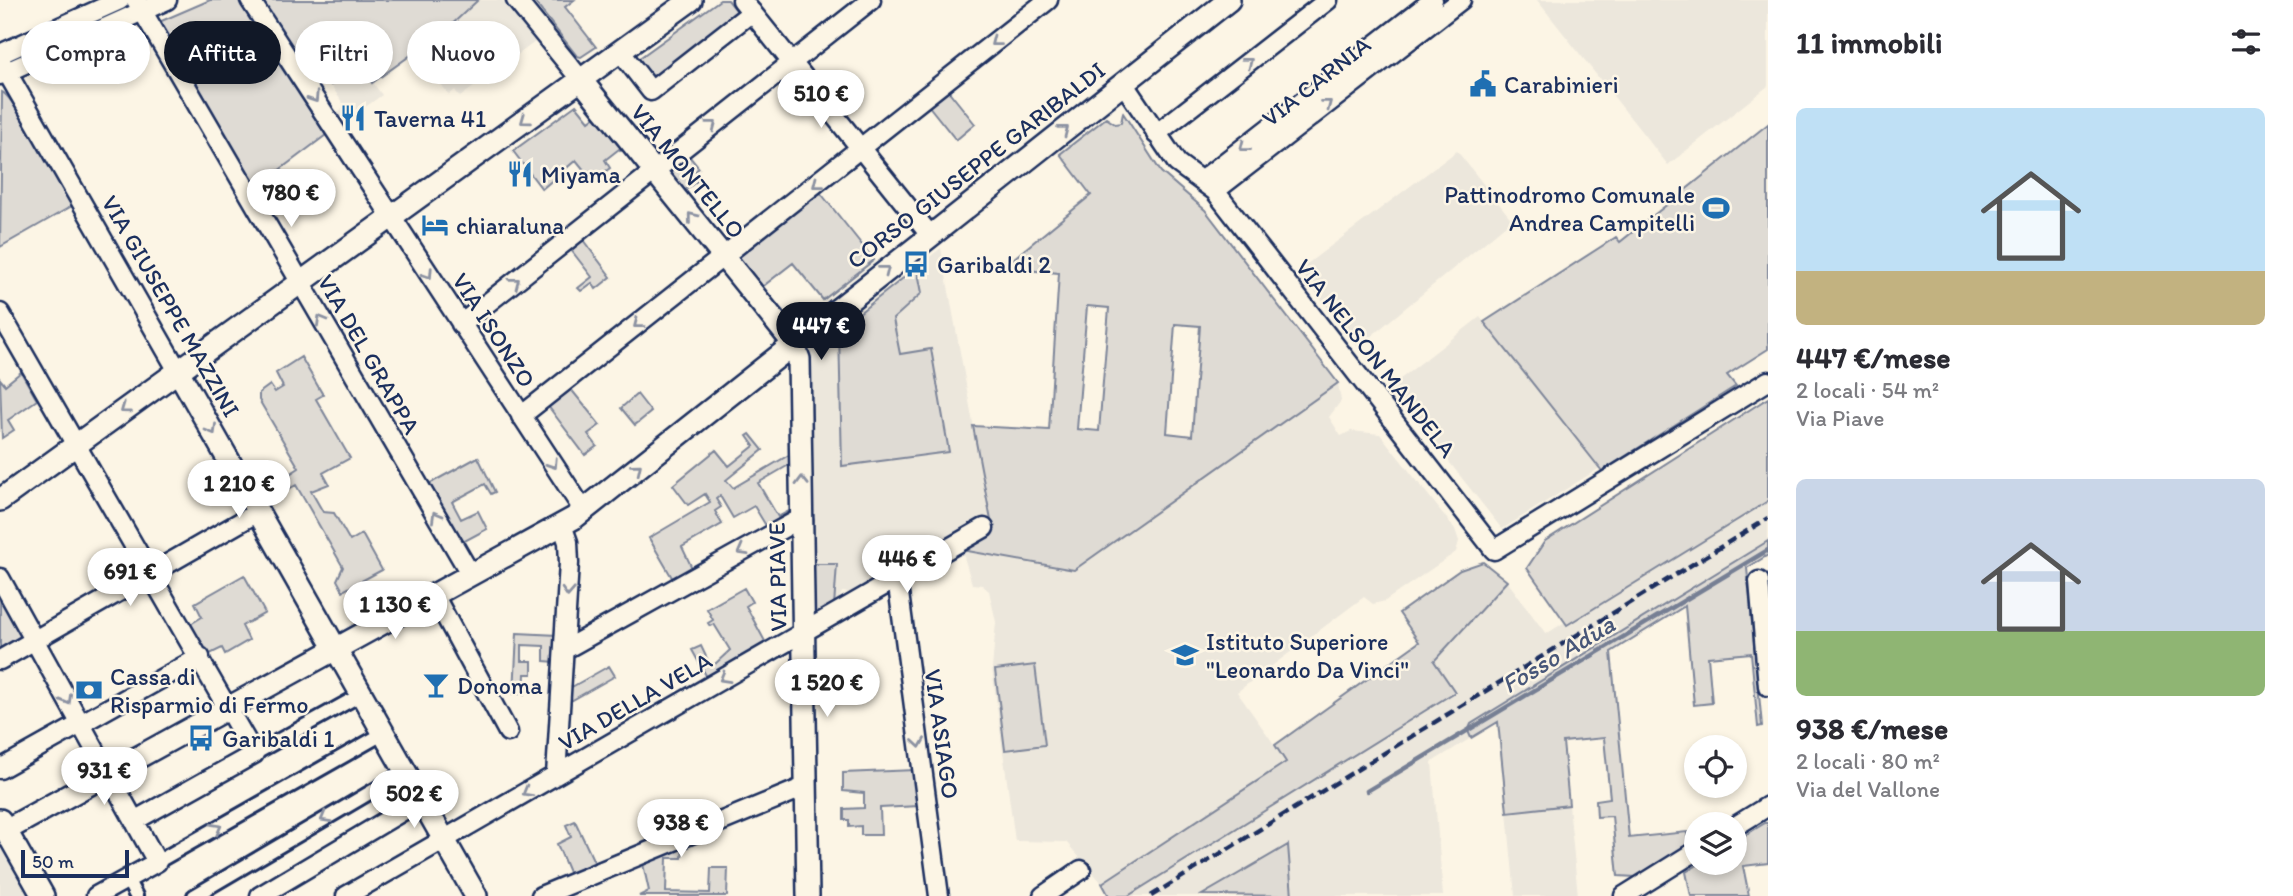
<!DOCTYPE html>
<html lang="it">
<meta charset="utf-8">
<style>
:root{--surface:#fff;--page:#f2f2f3;--text:#2b2b33;--muted:#7c7c81;--accent:#111827}
body{margin:0;font-family:Itim,sans-serif;background:var(--page);color:var(--text);height:100vh;display:flex;flex-direction:column;font-size:26px;white-space:nowrap}
*{box-sizing:border-box;margin:0}
p{font-size:23px;color:var(--muted)}
.icon{flex:none;width:38px;height:38px;fill:none;stroke:currentColor;stroke-width:2;stroke-linecap:round;stroke-linejoin:round}
.map{position:relative;flex:1;overflow:hidden}
.sheet{display:flex;flex-direction:column;background:var(--surface);width:525px}
.sheet>*{flex:none}
.top-card{position:absolute;left:21px;top:21px;width:665px;height:63px;display:flex;gap:14px}
.controls{position:absolute;left:1684px;top:735px;display:grid;gap:14px}
.controls a{display:grid;place-items:center;width:63px;height:63px;border-radius:50%;background:var(--surface);box-shadow:0 4px 10px #0003;font-size:35px}
.scale{position:absolute;left:21px;bottom:18px;width:108px;box-sizing:border-box;padding-left:7px;border:4px solid #1b2f5e;border-top:0;font-size:19px;line-height:24px;white-space:nowrap;color:#1b2f5e;-webkit-text-stroke:5px #fcf5e5;paint-order:stroke}
.price{position:absolute;translate:-50% -60px;padding:0 16px;border-radius:24px;background:#fff;color:#222;font-size:23px;line-height:46px;filter:drop-shadow(0 2px 4px #0008)}
.price::after{content:'';position:absolute;left:50%;top:42px;width:21px;height:16px;margin-left:-10px;background:inherit;clip-path:polygon(0 0,100% 0,50% 100%)}
.price.selected{background:var(--accent);color:#fff}
ul{padding:0;list-style:none}
li{display:grid;align-content:center;gap:14px;height:371px;padding:0 28px}
li span{display:grid;place-items:center;height:217px;border-radius:10px;color:#555}
li>.icon{margin-inline-start:auto}
span .icon{width:126px;height:126px;fill:#fffc;stroke-width:1}
li b{font-size:30px}
h2{display:flex;justify-content:space-between;align-items:center;height:84px;padding:0 28px;font-size:30px}
.chip{padding:0 24px;border-radius:32px;background:var(--surface);box-shadow:0 4px 10px #0003;font-size:24px;line-height:63px}
.chip.selected{background:var(--accent);color:#fff}
main{display:flex;flex:1;min-height:0}
.map>svg:first-child{display:block}
.built{fill:#ece7dc}
.green{fill:#dfdbd4;stroke:#7d8599;stroke-width:2;fill-rule:evenodd}
.lines{fill:none;stroke-linecap:round;stroke-linejoin:round}
.stream{stroke:#767f94;stroke-width:4.5}
.pedestrian-casing{stroke:#1b2f5e;stroke-width:18}
.minor-casing{stroke:#1b2f5e;stroke-width:23}
.tertiary-casing{stroke:#1b2f5e;stroke-width:26}
.pedestrian{stroke:#fcf5e5;stroke-width:12}
.minor{stroke:#fcf5e5;stroke-width:18}
.tertiary{stroke:#fcf5e5;stroke-width:21}
.rail{stroke:#1b2f5e;stroke-width:4.5;stroke-dasharray:10 5;stroke-linecap:butt}
.oneway{stroke:#8c92a2}
.labels{text-anchor:middle;dominant-baseline:central;stroke-width:5;stroke-linejoin:round;paint-order:stroke}
.street-label{font-size:24px;fill:#1b2f5e;stroke:#fcf5e5}
.poi-label{font-size:24px;fill:#1b2f5e;stroke:#fcf5e5;text-anchor:start}
.water-label{font-size:26px;font-style:italic;fill:#485779;stroke:#fcf5e5}
</style>
<main>
<div class="map">
<svg width="1768" height="896" viewBox="0 0 1768 896">
<rect width="100%" height="100%" fill="#fcf5e5"/>
<filter id="ink" filterUnits="userSpaceOnUse"><feTurbulence type="fractalNoise" baseFrequency=".0143" numOctaves="2"/><feDisplacementMap in="SourceGraphic" scale="14" xChannelSelector="R" yChannelSelector="G"/><feConvolveMatrix kernelMatrix="1 2 1 2 8 2 1 2 1" color-interpolation-filters="sRGB"/></filter>
<g filter="url(#ink)">
<path class="built" d="M478 0H502L535 42 460 97 455 90 449 95 417 51 447 29Z
M1537 0H1768V86L1668 165Z
M360 65 382 95 342 124 335 114 345 107 331 85Z
M1457 151 1512 220 1358 347 1299 270Z
M941 248 990 516 856 593 842 592 837 603 814 615 808 352Z
M1480 317 1600 468 1502 529 1390 387Z
M1338 383 1341 401 1329 417 1341 436 1351 431 1380 434 1455 529 1459 541 1456 552 1385 601 1373 604 1364 597 1237 692 1286 761 1102 883 1066 842 1015 841 992 669 996 622 989 591 982 585 972 584 962 550 1074 570Z
M1768 495V555L1432 762 1443 896H1292L1287 845 1201 896H1128L1455 691 1434 661 1507 581 1546 634Z
M1569 805 1578 896H1515L1507 812Z
M0 820 43 896H0Z"/>
<path class="green" d="M210 0H240L326 135 254 189 159 22Z
M261 0H478L447 29 372 83 360 65 331 85 315 61 304 67Z
M533 0H574L565 7 596 47 581 57 577 56Z
M720 0H728L741 16 652 84 634 62Z
M947 89 975 124 956 140 928 105Z
M2 92C16 98 61 187 72 206L0 247Z
M576 105 589 121 597 115 624 149 621 151 619 149 605 160 610 168 593 181 576 160 542 189 513 151Z
M1123 113 1161 172 1205 210 1338 383 1074 570 962 550 993 531 973 426 1049 430 1059 273 1002 268 1091 195 1060 154 1106 118 1115 124 1121 123ZM1087 306 1109 308 1099 431 1077 429ZM1175 324 1200 326 1192 436 1167 433Z
M1768 124V349L1727 375 1736 386 1602 471 1484 322 1616 237 1620 242Z
M689 156 699 168 693 173 698 180 684 191 669 172Z
M819 191 874 260 823 300 793 263 762 287 736 255Z
M583 240 611 277 596 289 592 283 581 291 578 288 592 277 571 250Z
M917 267 922 293 893 319 900 354 931 349 949 452 842 466 839 329Z
M301 357 323 395 316 399 350 458 323 473 329 484 311 491 323 512 334 513 350 541 362 534 382 570 343 591 337 580 343 567 296 485 264 503 259 494 299 468 259 400V393L270 385 275 392 283 387 276 373Z
M21 372 37 400 8 420 14 430 2 438 0 379 5 385Z
M570 388 600 425 588 434 597 446 585 455 548 406Z
M637 394 651 412 635 425 621 408Z
M1768 398V501L1567 625 1527 568 1545 541Z
M750 434 763 450 726 480 733 488 794 452V462L758 483 778 517 795 508V514L768 529 754 506 733 518 720 496 716 499 721 507 715 511 722 524 682 547 693 570 674 581 649 538 710 502 705 494 688 505 673 485 716 450 729 466 754 446 747 436Z
M478 457 495 492 491 494 485 484 452 502 461 519 478 511 487 529 461 543 427 485Z
M1768 541V555L1747 568 1762 726 1758 727 1751 653 1708 657 1712 703 1694 705 1685 606 1611 652 1629 838 1687 832 1688 845 1636 877 1618 876 1612 816 1597 817 1596 800 1610 798 1604 738 1563 742 1569 805 1507 812 1498 722 1471 738 1468 731 1471 724Z
M1483 562 1507 581 1434 661 1455 692 1128 896H1109L1102 883 1286 762 1275 745 1419 642 1399 613 1460 570Z
M812 564H837L834 606 817 616 814 614Z
M244 575 265 613 242 626 249 640 225 654 222 648 206 656 189 625 202 617 195 603Z
M744 588 752 602 746 606 767 645 708 679 692 650 701 646 710 665H714L730 650 714 624 710 626 708 623 713 620 707 609Z
M0 598 22 637 0 650Z
M517 633 558 635 556 662 544 661V646L522 645V661H532V674H525L524 694H514Z
M1035 665 1045 745 1005 750 995 670Z
M609 666 615 676 569 702 570 688Z
M915 770 919 806 880 808 881 835H861V826L849 827V820H844V809L864 808V793L843 791V773Z
M575 821 596 866 571 877 557 844 571 837 566 825Z
M1765 823H1768V863L1743 866 1749 896H1691L1686 872 1701 863H1734V842Z
M1288 845 1292 896 1202 895Z
M683 847 682 858H667L666 892 710 893 711 868H728L727 896H639L649 891 643 864Z"/>
<g class="lines">
<path class="stream" d="M1367 791 1768 550"/>
<g class="pedestrian-casing">
<path id="pedestrian" d="M254 754 362 694
M157 862 384 733
M127 879 136 896
M194 896 405 772"/>
</g>
<g class="minor-casing">
<path id="minor" d="M136 0 471 575
M250 0 584 511
M516 0 581 80
M742 0 930 235
M620 51 651 91 752 12
M0 54 120 0
M0 60 178 371
M0 75 167 0
M1123 83 1177 163 1215 191 1494 550 1768 381
M1156 134 1328 0
M1202 180 1433 0
M1215 191 1461 0
M0 313 254 754 134 821
M461 324 871 0
M521 416 1048 0
M0 578 157 862 96 896
M897 578 939 896
M1759 581 1768 686
M434 595 508 732
M564 650 796 521H803
M0 660 258 512
M0 769 200 657
M556 775 569 563 568 542 562 525
M1734 827 1768 806
M260 896 421 800
M346 896 984 528
M541 896 807 786
M1043 896 1081 870
M1624 896 1696 851"/>
</g>
<g class="tertiary-casing">
<path id="tertiary" d="M581 80 793 343 799 359 808 896
M178 371 476 896
M0 500 691 0
M0 820 43 896
M6 830 574 518 1229 0"/>
</g>
<use href="#pedestrian" class="pedestrian"/>
<use href="#minor" class="minor"/>
<use href="#tertiary" class="tertiary"/>
<path class="rail" d="M1151 896 1768 518"/>
</g>
<defs><path id="oneway-chevron" d="M-2-3.5L2.5 0L-2 3.5" fill="none" stroke-width="1.6" stroke-linecap="round" stroke-linejoin="round" transform="scale(1.75)"/></defs>
<g class="oneway">
<use href="#oneway-chevron" transform="translate(995 42) rotate(142)"/>
<use href="#oneway-chevron" transform="translate(1248 62) rotate(-38)"/>
<use href="#oneway-chevron" transform="translate(314 98) rotate(57)"/>
<use href="#oneway-chevron" transform="translate(1327 104) rotate(-38)"/>
<use href="#oneway-chevron" transform="translate(525 120) rotate(144)"/>
<use href="#oneway-chevron" transform="translate(712 125) rotate(-38)"/>
<use href="#oneway-chevron" transform="translate(1064 130) rotate(-38)"/>
<use href="#oneway-chevron" transform="translate(1244 147) rotate(142)"/>
<use href="#oneway-chevron" transform="translate(817 184) rotate(142)"/>
<use href="#oneway-chevron" transform="translate(692 217) rotate(-129)"/>
<use href="#oneway-chevron" transform="translate(885 270) rotate(-38)"/>
<use href="#oneway-chevron" transform="translate(428 274) rotate(57)"/>
<use href="#oneway-chevron" transform="translate(515 282) rotate(-38)"/>
<use href="#oneway-chevron" transform="translate(321 320) rotate(-120)"/>
<use href="#oneway-chevron" transform="translate(638 324) rotate(142)"/>
<use href="#oneway-chevron" transform="translate(125 409) rotate(144)"/>
<use href="#oneway-chevron" transform="translate(212 430) rotate(60)"/>
<use href="#oneway-chevron" transform="translate(553 464) rotate(57)"/>
<use href="#oneway-chevron" transform="translate(637 468) rotate(-39)"/>
<use href="#oneway-chevron" transform="translate(802 481) rotate(-91)"/>
<use href="#oneway-chevron" transform="translate(436 516) rotate(-120)"/>
<use href="#oneway-chevron" transform="translate(742 551) rotate(151)"/>
<use href="#oneway-chevron" transform="translate(568 592) rotate(93)"/>
<use href="#oneway-chevron" transform="translate(724 678) rotate(150)"/>
<use href="#oneway-chevron" transform="translate(67 700) rotate(61)"/>
<use href="#oneway-chevron" transform="translate(919 743) rotate(82)"/>
<use href="#oneway-chevron" transform="translate(527 792) rotate(150)"/>
<use href="#oneway-chevron" transform="translate(325 818) rotate(150)"/>
<use href="#oneway-chevron" transform="translate(217 828) rotate(-29)"/>
</g>
</g>
<defs>
<g id="civic-bare" transform="scale(2.1)"><path d="M-.6-6.5H3V-4.5H.6V-3L4-1V1h2V6H-6V1h2V-1L-.6-3ZM-1.2 2.5V6h2.4V2.5Z" fill="#1f6fb2" stroke="#fcf5e5" stroke-width="2.5" paint-order="stroke"/></g>
<g id="restaurant-bare" transform="scale(2.1)"><path d="M-5-6h1v4h1v-4h1v4h1v-4h1v5L-1.5 .5V6h-2V.5L-5-1ZM5-6V6H3V1.5H1.5Q1.5-4 5-6Z" fill="#1f6fb2" stroke="#fcf5e5" stroke-width="2.5" paint-order="stroke"/></g>
<g id="stadium-bare" transform="scale(2.1)"><path d="M0-5a6.5 5 0 1 0 0 10a6.5 5 0 1 0 0-10ZM-3.5-1.8h7v3.6h-7Z" fill="#1f6fb2" stroke="#fcf5e5" stroke-width="2.5" paint-order="stroke"/></g>
<g id="hotel-bare" transform="scale(2.1)"><path d="M-6-4.5h1.5V1H6V5H4.5V3h-9V5H-6ZM-4 0a1.8 1.8 0 1 1 3.6 0ZM.5 0V-2.5h3Q6-2.5 6 0Z" fill="#1f6fb2" stroke="#fcf5e5" stroke-width="2.5" paint-order="stroke"/></g>
<g id="bus-bare" transform="scale(2.1)"><path d="M-5-6H5V4H4V6H2V4H-2V6H-4V4H-5ZM-3.5-4V0h7V-4ZM-3.5 1.2v1.5H-2V1.2ZM2 1.2v1.5H3.5V1.2Z" fill="#1f6fb2" stroke="#fcf5e5" stroke-width="2.5" paint-order="stroke"/></g>
<g id="school-bare" transform="scale(2.1)"><path d="M0-5L7-2L0 1L-7-2ZM-4 1L0 2.5L4 1V4Q0 6-4 4Z" fill="#1f6fb2" stroke="#fcf5e5" stroke-width="2.5" paint-order="stroke"/></g>
<g id="bar-bare" transform="scale(2.1)"><path d="M-6-5H6L.8 .8V4.5H3.5V6h-7V4.5H-.8V.8Z" fill="#1f6fb2" stroke="#fcf5e5" stroke-width="2.5" paint-order="stroke"/></g>
<g id="bank-bare" transform="scale(2.1)"><path d="M-6-4H6V4H-6ZM0-2.3a2.3 2.3 0 1 0 0 4.6a2.3 2.3 0 1 0 0-4.6Z" fill="#1f6fb2" stroke="#fcf5e5" stroke-width="2.5" paint-order="stroke"/></g>
</defs>
<g fill-rule="evenodd">
<use href="#civic-bare" x="1483" y="84"/>
<use href="#restaurant-bare" x="353" y="118"/>
<use href="#restaurant-bare" x="520" y="174"/>
<use href="#stadium-bare" x="1716" y="208"/>
<use href="#hotel-bare" x="435" y="225"/>
<use href="#bus-bare" x="916" y="264"/>
<use href="#school-bare" x="1185" y="655"/>
<use href="#bar-bare" x="436" y="685"/>
<use href="#bank-bare" x="89" y="690"/>
<use href="#bus-bare" x="201" y="738"/>
</g>
<g class="labels">
<g class="street-label">
<text transform="translate(1316 81) rotate(-38)">VIA CARNIA</text>
<text transform="translate(976 165) rotate(-38)">CORSO GIUSEPPE GARIBALDI</text>
<text transform="translate(688 171) rotate(51)">VIA MONTELLO</text>
<text transform="translate(171 306) rotate(60)">VIA GIUSEPPE MAZZINI</text>
<text transform="translate(494 330) rotate(57)">VIA ISONZO</text>
<text transform="translate(369 354) rotate(60)">VIA DEL GRAPPA</text>
<text transform="translate(1376 358) rotate(52)">VIA NELSON MANDELA</text>
<text transform="translate(777 577) rotate(-91)">VIA PIAVE</text>
<text transform="translate(635 701) rotate(-30)">VIA DELLA VELA</text>
<text transform="translate(942 734) rotate(82)">VIA ASIAGO</text>
</g>
<g class="poi-label">
<text x="1504" y="84">Carabinieri</text>
<text x="374" y="118">Taverna 41</text>
<text x="541" y="174">Miyama</text>
<text x="1695" y="194" text-anchor="end">Pattinodromo Comunale<tspan x="1695" dy="28">Andrea Campitelli</tspan></text>
<text x="456" y="225">chiaraluna</text>
<text x="937" y="264">Garibaldi 2</text>
<text x="1206" y="641">Istituto Superiore<tspan x="1206" dy="28">"Leonardo Da Vinci"</tspan></text>
<text x="110" y="676">Cassa di<tspan x="110" dy="28">Risparmio di Fermo</tspan></text>
<text x="457" y="685">Donoma</text>
<text x="222" y="738">Garibaldi 1</text>
</g>
<g class="water-label">
<text transform="translate(1558 654) rotate(-31)">Fosso Adua</text>
</g>
</g>
</svg>
<div class="controls">
<a><svg class="icon" aria-label="locate" viewBox="0 0 24 24"><circle cx="12" cy="12" r="6"/><path d="M12 2v4M12 18v4M2 12h4M18 12h4"/></svg></a>
<a><svg class="icon" aria-label="layers" viewBox="0 0 24 24"><path d="M12 4l9 5-9 5-9-5zM3 14l9 5 9-5"/></svg></a>
</div>
<div class="scale">50 m</div>
<b class="price" style="left:821px;top:130px">510 €</b>
<b class="price" style="left:291px;top:229px">780 €</b>
<b class="price selected" style="left:821px;top:362px">447 €</b>
<b class="price" style="left:239px;top:520px">1 210 €</b>
<b class="price" style="left:907px;top:595px">446 €</b>
<b class="price" style="left:130px;top:608px">691 €</b>
<b class="price" style="left:395px;top:641px">1 130 €</b>
<b class="price" style="left:827px;top:719px">1 520 €</b>
<b class="price" style="left:104px;top:807px">931 €</b>
<b class="price" style="left:414px;top:830px">502 €</b>
<b class="price" style="left:681px;top:859px">938 €</b>
<div class="top-card">
<a class="chip">Compra</a>
<a class="chip selected">Affitta</a>
<a class="chip">Filtri</a>
<a class="chip">Nuovo</a>
</div>
</div>
<section class="sheet">
<h2>11 immobili<svg class="icon" aria-label="filters" viewBox="0 0 24 24"><path d="M4 7h16M4 17h16"/><circle cx="9" cy="7" r="2"/><circle cx="15" cy="17" r="2"/></svg></h2>
<ul>
<li><span style="background:linear-gradient(#bfe0f5 75%,#c2b280 0)"><svg class="icon" aria-label="home" viewBox="0 0 24 24"><path d="M3 11l9-7 9 7M6 9v11h12V9"/></svg></span><div><b>447 €/mese</b><p>2 locali · 54 m²</p><p>Via Piave</p></div></li>
<li><span style="background:linear-gradient(#c9d6e8 70%,#8fb573 0)"><svg class="icon" aria-label="home" viewBox="0 0 24 24"><path d="M3 11l9-7 9 7M6 9v11h12V9"/></svg></span><div><b>938 €/mese</b><p>2 locali · 80 m²</p><p>Via del Vallone</p></div></li>
</ul>
</section>
</main>
